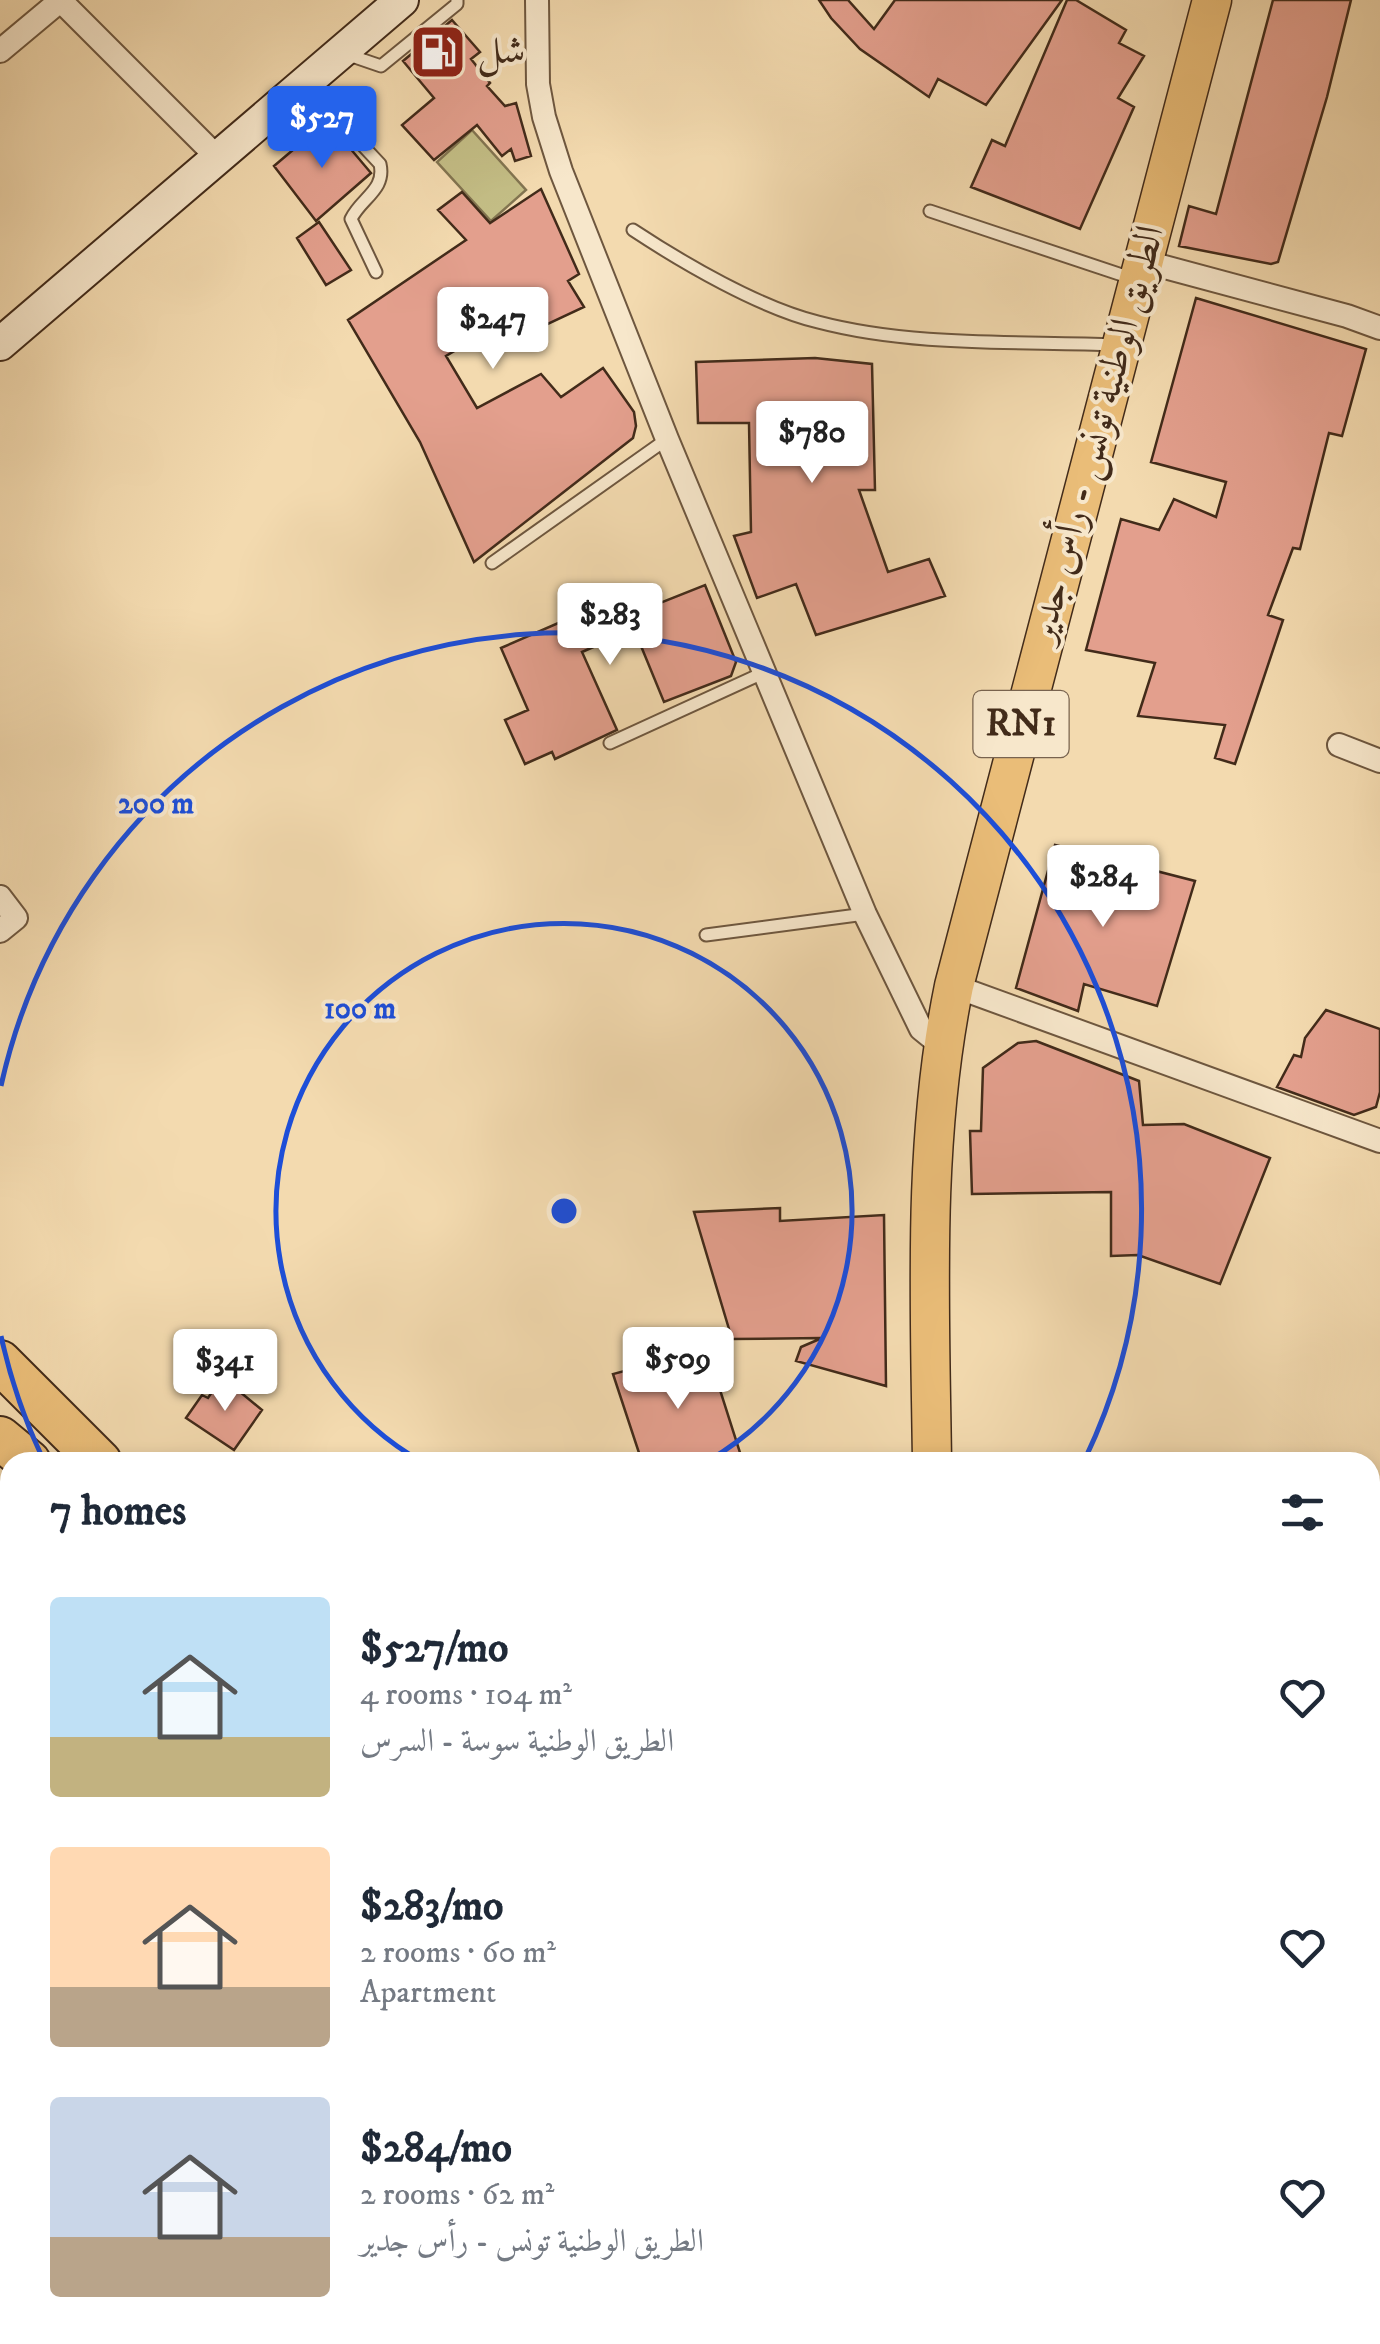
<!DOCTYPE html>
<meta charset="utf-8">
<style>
:root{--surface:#fff;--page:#f6f6f7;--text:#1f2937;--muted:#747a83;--accent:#2563eb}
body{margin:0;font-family:"IM FELL DW Pica",Amiri,serif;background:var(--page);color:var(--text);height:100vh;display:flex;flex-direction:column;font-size:38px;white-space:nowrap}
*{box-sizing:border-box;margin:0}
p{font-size:32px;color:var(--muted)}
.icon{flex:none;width:55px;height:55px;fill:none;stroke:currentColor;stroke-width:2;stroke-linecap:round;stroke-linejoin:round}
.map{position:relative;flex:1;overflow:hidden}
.sheet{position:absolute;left:0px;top:1452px;width:1380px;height:892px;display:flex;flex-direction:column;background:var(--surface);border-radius:30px 30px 0 0;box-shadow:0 5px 15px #0003}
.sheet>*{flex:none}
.price{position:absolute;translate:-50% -85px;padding:0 22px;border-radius:10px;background:#fff;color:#222;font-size:32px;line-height:65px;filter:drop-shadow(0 2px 5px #0008)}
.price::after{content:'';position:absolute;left:50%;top:60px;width:30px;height:22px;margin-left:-15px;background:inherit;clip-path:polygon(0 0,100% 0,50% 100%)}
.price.selected{background:var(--accent);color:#fff}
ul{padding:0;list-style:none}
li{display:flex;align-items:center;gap:30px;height:250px;padding:0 50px}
li span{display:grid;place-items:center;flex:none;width:280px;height:200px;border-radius:10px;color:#555}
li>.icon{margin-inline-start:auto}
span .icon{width:120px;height:120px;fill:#fffc;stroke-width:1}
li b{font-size:42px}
h2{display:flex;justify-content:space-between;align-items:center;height:120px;padding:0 50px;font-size:42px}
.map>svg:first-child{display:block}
.green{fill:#c3bd85;stroke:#827450;stroke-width:2.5}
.building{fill:#e39f8d;stroke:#422b1a;stroke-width:2.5}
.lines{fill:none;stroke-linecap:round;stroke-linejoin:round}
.lane-casing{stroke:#6e573f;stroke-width:15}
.street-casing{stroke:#6e573f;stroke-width:26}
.secondary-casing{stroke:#422b1a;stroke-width:36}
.primary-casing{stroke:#422b1a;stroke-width:41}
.highway-casing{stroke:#422b1a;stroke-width:46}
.lane{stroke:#f7e7cb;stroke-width:11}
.street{stroke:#f7e7cb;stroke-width:22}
.secondary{stroke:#f7e7cb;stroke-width:32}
.primary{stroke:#eabd78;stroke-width:38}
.highway{stroke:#eabd78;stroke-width:42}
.ring{fill:none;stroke:#1d4ed8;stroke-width:5}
.labels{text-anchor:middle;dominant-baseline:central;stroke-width:8;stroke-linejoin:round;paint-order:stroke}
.shield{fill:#f7e7cb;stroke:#78634f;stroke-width:2.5}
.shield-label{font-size:38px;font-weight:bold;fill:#422b1a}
.poi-label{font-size:40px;fill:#422b1a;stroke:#f7e7cb;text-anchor:start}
.street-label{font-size:40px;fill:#422b1a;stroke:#f7e7cb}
.centre{fill:#1d4ed8;stroke:#f7e7cb;stroke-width:5}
.ring-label{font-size:30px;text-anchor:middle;font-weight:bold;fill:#1d4ed8;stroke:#f7e7cb;stroke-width:8;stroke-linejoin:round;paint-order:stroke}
</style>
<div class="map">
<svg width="1380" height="2344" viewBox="0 0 1380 2344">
<rect width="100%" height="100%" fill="#f3daaf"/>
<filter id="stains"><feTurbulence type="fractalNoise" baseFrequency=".002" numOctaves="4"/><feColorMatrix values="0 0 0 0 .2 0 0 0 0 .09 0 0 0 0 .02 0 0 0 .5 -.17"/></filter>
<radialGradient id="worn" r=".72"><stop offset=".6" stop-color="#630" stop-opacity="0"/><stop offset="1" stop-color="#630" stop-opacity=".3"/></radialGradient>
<path class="green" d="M472 130 526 190 491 221 437 162Z"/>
<path class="building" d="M819 0H848L874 29 895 0H1062L986 105 938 79 929 97 860 49 831 18Z
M1067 0H1076L1126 30 1119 43 1144 56 1118 98 1134 107 1080 229 971 187 992 140 1005 146Z
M1273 0H1351L1327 97 1278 262 1271 264 1179 246 1189 206 1216 214Z
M452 20 480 52 471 59 490 83 487 86 505 106 516 103 531 156 515 161 511 149 502 156 477 125 434 160 402 125 434 98 403 61Z
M327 121 371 173 316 221 274 166Z
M541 189 579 274 568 281 584 307 535 330 522 311 446 356 477 408 541 374 561 397 603 368 634 412 636 426 633 438 474 562 420 442 348 320 466 240 438 210 462 192 490 223Z
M319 222 351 270 326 285 297 238Z
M1196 298 1366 349 1342 436 1329 433 1300 549 1293 548 1268 615 1283 620 1235 764 1215 758 1225 725 1138 716 1155 663 1086 650 1121 519 1159 530 1174 499 1216 517 1226 482 1151 462Z
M815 358 872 364 875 490H859L888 572 929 559 945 596 816 635 796 584 757 598 734 536 751 532 749 423H698L696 362Z
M705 585 736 662 731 676 664 702 634 629 582 652 617 730 555 759 552 752 525 764 505 720 528 710 501 648 616 598 625 617Z
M1055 845 1195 881 1157 1006 1084 984 1078 1011 1016 988Z
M1326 1010 1380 1029V1092L1376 1107 1354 1115 1277 1087 1294 1055 1301 1057 1305 1038Z
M1036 1041 1139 1081 1143 1125 1184 1124 1270 1158 1220 1284 1138 1255 1111 1256V1192L972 1194 970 1131H981L983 1068 1018 1043Z
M780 1208V1221L884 1215 886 1386 796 1361 801 1347 822 1338 732 1339 694 1212Z
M699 1351 707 1373 714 1371 743 1462H642L613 1374Z
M222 1377 262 1410 234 1450 186 1418 202 1395 208 1398Z"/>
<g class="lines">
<g class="lane-casing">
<path id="lane" d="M346 54 381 66 457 4V0
M308 87 380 164C386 190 361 198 351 219L376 272
M930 211 1134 279
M633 230C683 263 760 308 818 322 913 347 1017 341 1115 345
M492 563 667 439
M610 743 765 672
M706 935 865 914"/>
</g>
<g class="street-casing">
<path id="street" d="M60 0 217 157
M537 0 538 84 544 117 561 171 667 439 865 914 921 1029 942 1046
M0 51 61 0
M1142 261 1347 316 1380 328
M1339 745 1380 761
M0 897 16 918 0 931
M954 986 1380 1141
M0 1586 10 1595
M1370 1984 1380 1976
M0 2070 10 2060
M1370 2205 1380 2216
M1148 2335 1159 2344
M465 2344 467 2335"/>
</g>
<g class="secondary-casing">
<path id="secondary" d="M0 344 402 0"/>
</g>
<g class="primary-casing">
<path id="primary" d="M932 1462C930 1304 922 1142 954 986L1212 0"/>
</g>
<g class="highway-casing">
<path id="highway" d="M0 1362 100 1462
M0 1438 29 1462
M1370 2310 1380 2314
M970 2335 974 2344
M1219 2335 1257 2344
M1075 2344 1082 2335"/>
</g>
<use href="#lane" class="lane"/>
<use href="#street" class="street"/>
<use href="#secondary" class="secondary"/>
<use href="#primary" class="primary"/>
<use href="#highway" class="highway"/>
</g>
<g class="ring">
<path d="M422 1462A288 288 0 1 1 706 1462"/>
<path d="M43 1459A577 577 0 0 1 1 1336M1 1086A577 577 0 1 1 1085 1459"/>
</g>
<defs>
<g id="fuel-square" transform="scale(2.875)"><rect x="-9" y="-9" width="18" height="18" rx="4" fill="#8f2418" stroke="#f7e7cb"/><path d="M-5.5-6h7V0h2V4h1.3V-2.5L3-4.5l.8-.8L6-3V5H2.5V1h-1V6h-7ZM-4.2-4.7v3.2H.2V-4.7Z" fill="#fff"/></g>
</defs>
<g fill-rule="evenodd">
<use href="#fuel-square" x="438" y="52"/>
</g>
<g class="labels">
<rect class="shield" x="973.5" y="691" width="95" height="66" rx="8"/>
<g class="shield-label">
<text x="1021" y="724">RN1</text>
</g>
<g class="poi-label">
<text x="477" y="52">شل</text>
</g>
<g class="street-label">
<text transform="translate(1097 434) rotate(-75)">الطريق الوطنية تونس - رأس جدير</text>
</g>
</g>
<circle cx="564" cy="1211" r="15" class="centre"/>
<g class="ring-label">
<text x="156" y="813">200 m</text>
<text x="360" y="1018">100 m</text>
</g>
<rect width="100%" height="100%" filter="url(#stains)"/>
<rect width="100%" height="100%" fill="url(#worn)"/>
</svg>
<b class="price selected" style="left:322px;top:171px">$527</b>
<b class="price" style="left:493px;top:372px">$247</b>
<b class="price" style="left:812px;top:486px">$780</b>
<b class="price" style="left:610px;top:668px">$283</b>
<b class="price" style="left:1103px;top:930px">$284</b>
<b class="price" style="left:678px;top:1412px">$509</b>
<b class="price" style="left:225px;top:1414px">$341</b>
<section class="sheet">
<h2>7 homes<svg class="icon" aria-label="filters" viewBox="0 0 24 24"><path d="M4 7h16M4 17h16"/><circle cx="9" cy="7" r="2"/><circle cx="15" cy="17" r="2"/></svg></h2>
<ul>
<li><span style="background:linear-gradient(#bfe0f5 70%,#c2b280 0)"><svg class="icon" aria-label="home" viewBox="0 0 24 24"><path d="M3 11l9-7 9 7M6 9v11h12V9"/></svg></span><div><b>$527/mo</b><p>4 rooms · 104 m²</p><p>الطريق الوطنية سوسة - السرس</p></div><svg class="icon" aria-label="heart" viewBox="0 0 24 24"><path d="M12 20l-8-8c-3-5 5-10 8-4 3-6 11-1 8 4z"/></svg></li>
<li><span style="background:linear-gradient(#ffd9b3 70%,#b9a48a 0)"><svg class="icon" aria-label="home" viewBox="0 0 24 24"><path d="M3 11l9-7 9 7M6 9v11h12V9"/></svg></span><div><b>$283/mo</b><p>2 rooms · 60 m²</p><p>Apartment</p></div><svg class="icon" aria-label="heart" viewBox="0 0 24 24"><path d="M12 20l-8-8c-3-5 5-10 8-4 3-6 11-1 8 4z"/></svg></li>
<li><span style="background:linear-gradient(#c9d6e8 70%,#b9a48a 0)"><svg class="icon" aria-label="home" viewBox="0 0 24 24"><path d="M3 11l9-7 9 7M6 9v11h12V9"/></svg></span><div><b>$284/mo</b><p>2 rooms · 62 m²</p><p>الطريق الوطنية تونس - رأس جدير</p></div><svg class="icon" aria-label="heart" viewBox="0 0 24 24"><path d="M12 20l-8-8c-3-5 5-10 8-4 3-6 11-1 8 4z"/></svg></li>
</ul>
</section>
</div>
